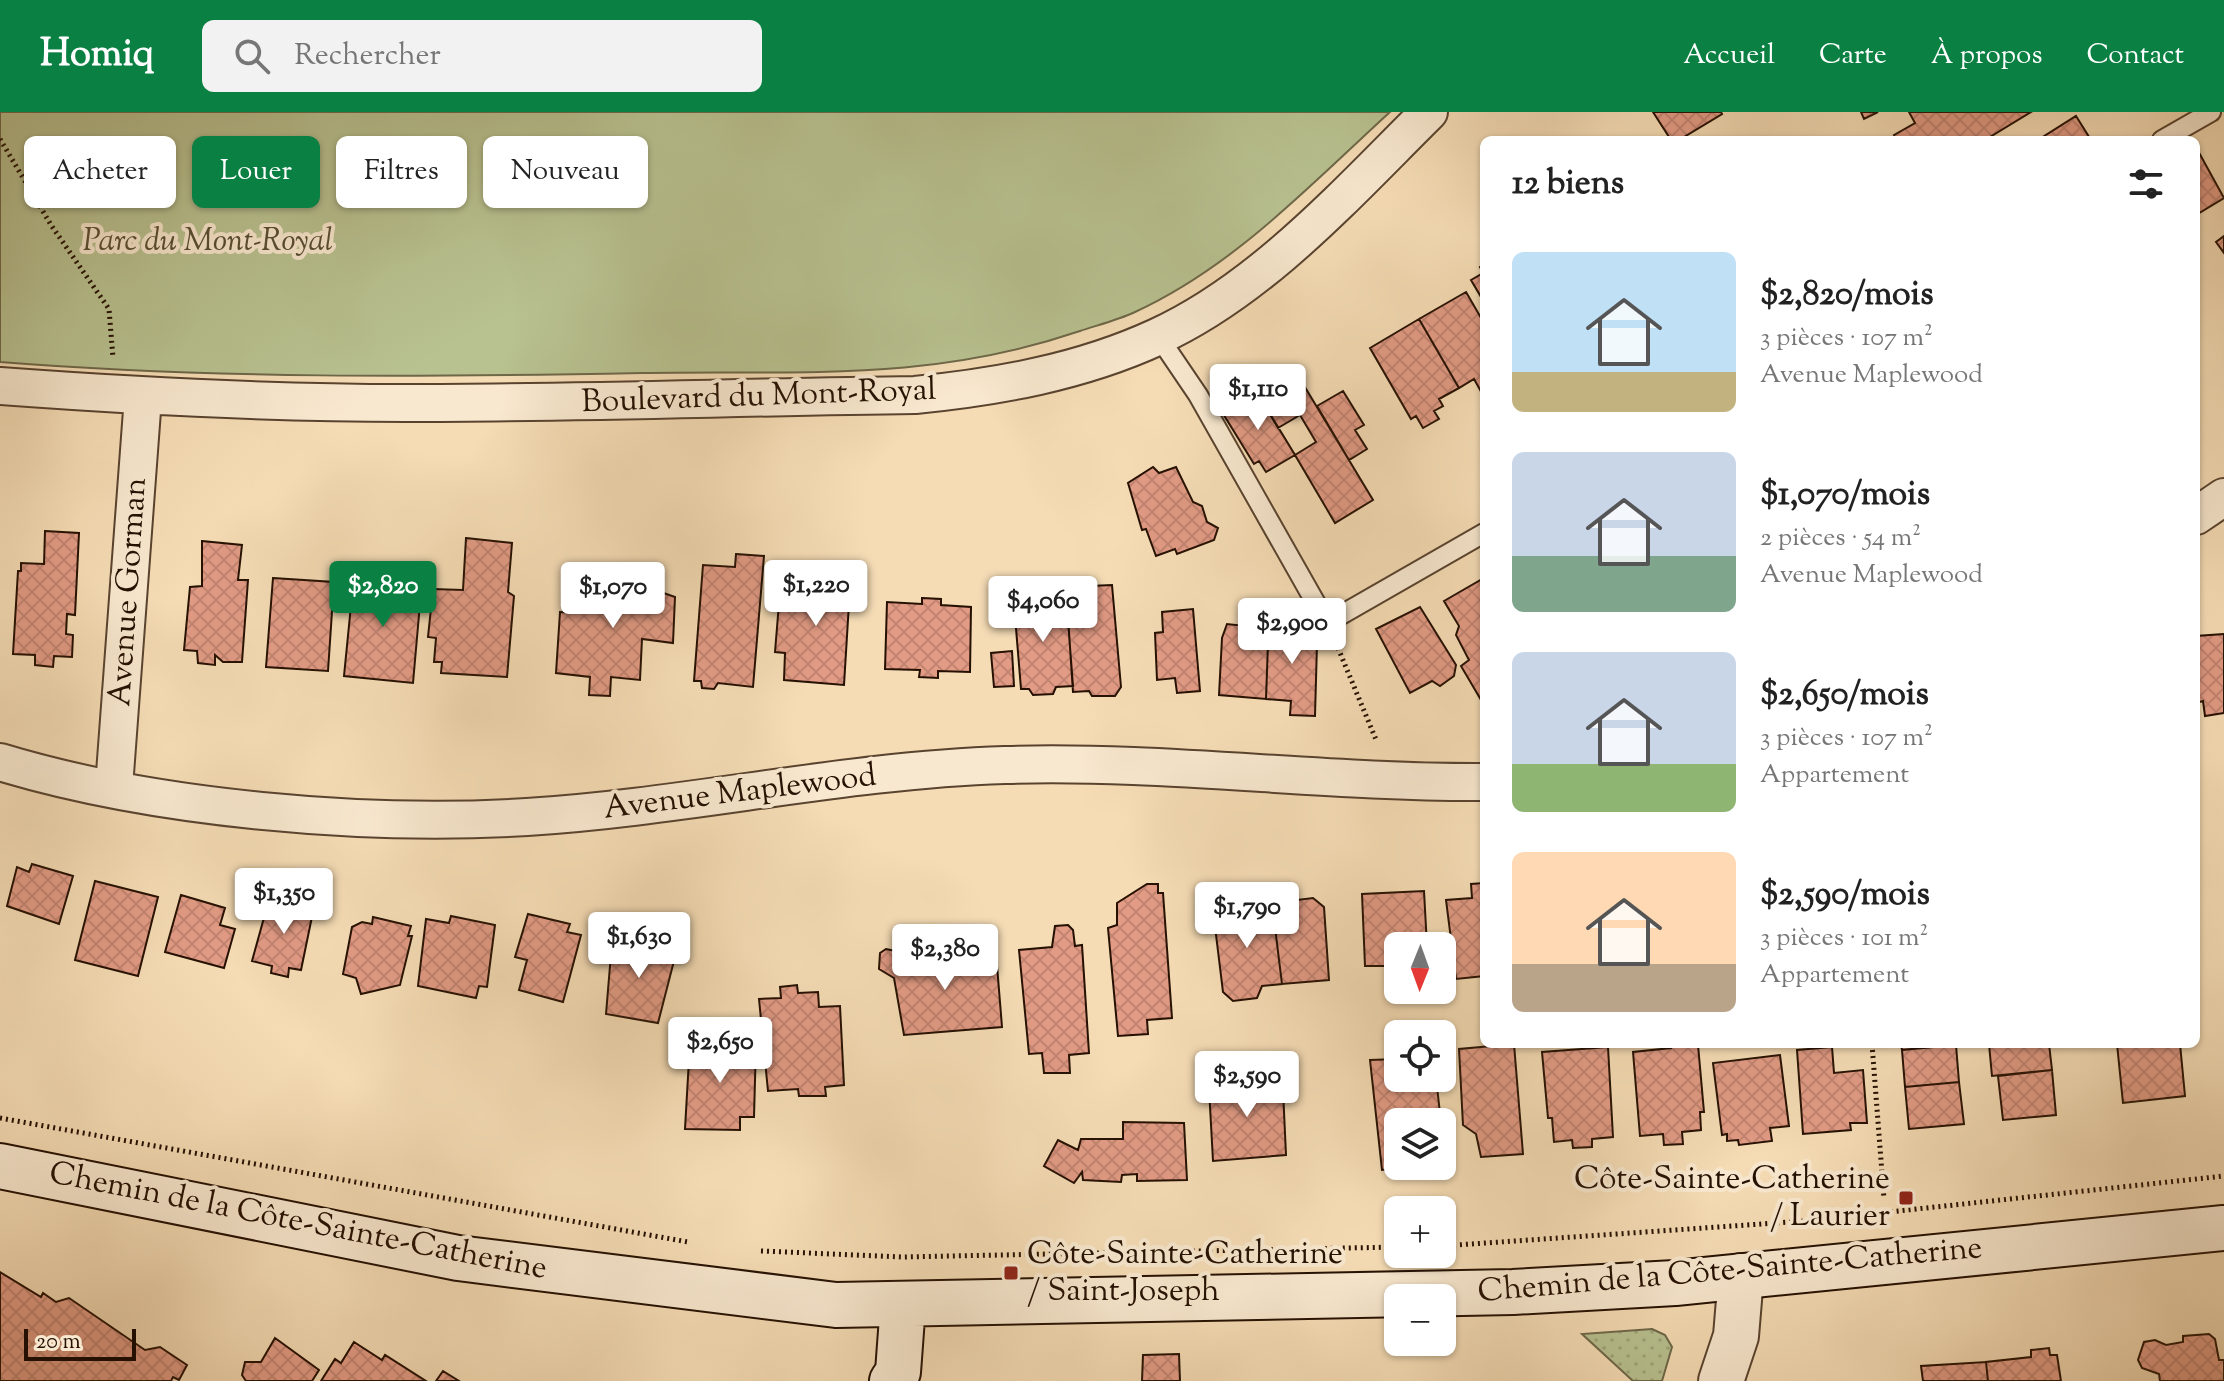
<!DOCTYPE html>
<html lang="fr">
<meta charset="utf-8">
<style>
:root{--surface:#fff;--page:#f2f2f2;--text:#222;--muted:#767676;--accent:#0b8043}
body{margin:0;font-family:"Sorts Mill Goudy",serif;background:var(--page);color:var(--text);height:100vh;display:flex;flex-direction:column;font-size:30px;white-space:nowrap}
*{box-sizing:border-box;margin:0}
p{font-size:26px;color:var(--muted)}
.icon{flex:none;width:44px;height:44px;fill:none;stroke:currentColor;stroke-width:2;stroke-linecap:round;stroke-linejoin:round}
.map{position:relative;flex:1;overflow:hidden}
.drawer{position:absolute;left:1480px;top:24px;width:720px;height:912px;display:flex;flex-direction:column;background:var(--surface);border-radius:12px;box-shadow:0 2px 6px #0004}
.drawer>*{flex:none}
.guide{position:absolute;left:24px;top:24px;width:760px;height:72px;display:flex;gap:16px}
.needle{width:52px;rotate:181deg}
.buttons{position:absolute;left:1384px;top:820px;display:grid;gap:16px}
.buttons a{display:grid;place-items:center;width:72px;height:72px;border-radius:12px;background:var(--surface);box-shadow:0 2px 6px #0004;font-size:40px}
.scale{position:absolute;left:24px;bottom:20px;width:112px;box-sizing:border-box;padding-left:8px;border:4px solid #251002;border-top:0;font-size:22px;line-height:28px;white-space:nowrap;color:#251002;-webkit-text-stroke:6px #f8e8cf;paint-order:stroke}
.price{position:absolute;translate:-50% -68px;padding:0 18px;border-radius:8px;background:#fff;color:#222;font-size:26px;line-height:52px;filter:drop-shadow(0 2px 4px #0008)}
.price::after{content:'';position:absolute;left:50%;top:48px;width:24px;height:18px;margin-left:-12px;background:inherit;clip-path:polygon(0 0,100% 0,50% 100%)}
.price.current{background:var(--accent);color:#fff}
ul{padding:0;list-style:none}
li{display:flex;align-items:center;gap:24px;height:200px;padding:0 32px}
li span{display:grid;place-items:center;flex:none;width:224px;height:160px;border-radius:12px;color:#555}
li>.icon{margin-inline-start:auto}
span .icon{width:96px;height:96px;fill:#fffc;stroke-width:1}
li b{font-size:34px}
h2{display:flex;justify-content:space-between;align-items:center;height:96px;padding:0 32px;font-size:34px}
.tag{padding:0 28px;border-radius:12px;background:var(--surface);box-shadow:0 2px 6px #0004;font-size:28px;line-height:72px}
.tag.current{background:var(--accent);color:#fff}
header{display:flex;align-items:center;gap:48px;box-sizing:border-box;height:112px;padding:0 40px;background:var(--accent);color:#fff}
header strong{font-size:38px}
nav{display:flex;gap:44px;margin-inline-start:auto;font-size:28px}
.search{width:560px;height:72px;background:var(--page);display:flex;align-items:center;gap:20px;box-sizing:border-box;padding:0 28px;border-radius:12px;color:var(--muted);font-size:30px}
.map>svg:first-child{display:block}
.grass{fill:url(#grass-dots);stroke:#6e6849;stroke-width:2}
.park{fill:#b8c190;stroke:#6e6849;stroke-width:2}
.building{fill:url(#building-cross-hatch);stroke:#251002;stroke-width:2}
.lines{fill:none;stroke-linecap:round;stroke-linejoin:round}
.service-casing{stroke:#59432f;stroke-width:22}
.minor-casing{stroke:#59432f;stroke-width:40}
.tertiary-casing{stroke:#59432f;stroke-width:48}
.secondary-casing{stroke:#251002;stroke-width:48}
.path{stroke:#251002;stroke-width:5;stroke-dasharray:2 4;stroke-linecap:butt}
.service{stroke:#f8e8cf;stroke-width:18}
.minor{stroke:#f8e8cf;stroke-width:36}
.tertiary{stroke:#f8e8cf;stroke-width:44}
.secondary{stroke:#f8e8cf;stroke-width:44}
.poi-dot{fill:#8f2418;stroke:#f8e8cf;stroke-width:3}
.labels{text-anchor:middle;dominant-baseline:central;stroke-width:8;stroke-linejoin:round;paint-order:stroke}
.park-label{font-size:32px;font-style:italic;fill:#584e34;stroke:#f8e8cf}
.street-label{font-size:32px;fill:#251002;stroke:#f8e8cf}
.poi-label{font-size:32px;fill:#251002;stroke:#f8e8cf;text-anchor:end}
</style>
<header>
<strong>Homiq</strong>
<div class="search"><svg class="icon" aria-label="search" viewBox="0 0 24 24"><circle cx="10" cy="10" r="6"/><path d="M15 15l6 6"/></svg>Rechercher</div>
<nav><a>Accueil</a><a>Carte</a><a>À propos</a><a>Contact</a></nav>
</header>
<div class="map">
<svg width="2224" height="1269" viewBox="0 0 2224 1269">
<defs>
<pattern id="grass-dots" width="8" height="8" patternUnits="userSpaceOnUse" patternTransform="scale(2)"><rect width="8" height="8" fill="#b8c190"/><path d="M2 2h.1M6 6h.1" fill="none" stroke="#9ea57b" stroke-width="1.8" stroke-linecap="round"/></pattern>
<pattern id="building-cross-hatch" width="8" height="8" patternUnits="userSpaceOnUse" patternTransform="scale(2)"><rect width="8" height="8" fill="#e29b85"/><path d="M0 0l8 8M0 8l8-8" fill="none" stroke="#c28471"/></pattern>
</defs>
<rect width="100%" height="100%" fill="#f5dcb5"/>
<filter id="stains"><feTurbulence type="fractalNoise" baseFrequency=".0025" numOctaves="4"/><feColorMatrix values="0 0 0 0 .2 0 0 0 0 .09 0 0 0 0 .02 0 0 0 .5 -.17"/></filter>
<radialGradient id="worn" r=".72"><stop offset=".6" stop-color="#630" stop-opacity="0"/><stop offset="1" stop-color="#630" stop-opacity=".3"/></radialGradient>
<path class="grass" d="M1652 1217 1665 1223 1672 1235 1662 1269H1633L1582 1222Z"/>
<path class="park" d="M0 0H1390C1310 73 1235 154 1135 200 1118 208 1098 213 1080 219 927 271 799 258 642 261 429 265 213 267 0 250Z"/>
<path class="building" d="M1653 0H1721L1722 2 1679 28H1671Z
M1861 0H1878L1864 7Z
M1909 0H2031L1985 28H1897L1894 23 1915 11Z
M2076 4 2091 28H2038Z
M2197 37 2224 86 2196 103V38Z
M2224 124V141L2216 130Z
M1484 153V190L1471 168 1483 161 1480 155Z
M1466 180 1484 211V285L1474 267 1459 276 1419 207Z
M1419 207 1459 276 1439 287 1443 294 1434 299 1439 307 1423 316 1416 304 1411 307 1370 236Z
M1294 257 1373 388 1335 411 1295 343 1316 330 1300 303 1278 316 1256 279Z
M1256 279 1295 343 1266 360 1259 349 1254 352 1222 300Z
M1343 279 1364 313 1355 318 1367 337 1349 348 1317 294Z
M1153 355 1159 361 1176 355 1193 390 1202 394 1207 410 1218 416 1214 428 1177 442 1175 437 1156 444 1146 417 1142 418 1128 371Z
M45 419 79 421 75 503 67 502 66 522 73 523 72 545 54 544 53 555 35 553V543L13 542 18 459H21V451L44 452Z
M466 426 512 431 508 480 514 484 507 565 441 561 442 550H434L436 526 428 525 433 477 463 478Z
M202 429 242 433 238 468H248L242 550H223L215 543V553L198 551 197 539 184 538 190 475 202 474Z
M736 442 764 444 753 575 718 571 714 577 702 576 701 569H694L703 453 735 455Z
M807 451 840 452V474L850 475 844 573 784 568 785 541 775 540 779 491 800 486V466L803 460H807Z
M599 458 645 460 643 483 658 479 675 485 673 531 642 527 640 568 611 565 610 584 589 583 590 565 556 561 560 500 580 501 585 487 596 484Z
M354 463 422 469 413 571 344 564Z
M273 466 334 470 328 559 266 555Z
M1484 466V593L1461 554 1469 548 1456 523 1459 514 1444 489Z
M1112 473 1121 575 1115 584H1092L1089 579 1073 580 1066 475Z
M1052 479 1055 496H1067L1073 574 1056 575 1053 582 1033 583 1029 577H1021L1015 504 1019 482Z
M922 486 941 487V493L971 495 970 560 938 559V566L919 565 920 558 885 557 887 490 922 492Z
M1420 495 1456 553 1454 564 1440 574 1432 569 1410 581 1376 517Z
M1193 497 1200 579 1177 581 1175 566 1157 568 1155 521 1163 520 1162 500Z
M1245 501 1269 504 1266 587 1219 583 1222 526 1227 512 1245 514Z
M1269 504 1295 505V517L1312 519 1317 532 1315 604 1290 603 1291 589 1266 587Z
M2224 522V601L2205 604 2203 589 2196 591V524Z
M1012 539 1014 574 994 575 991 541Z
M32 752 73 764 59 812 7 794 17 755 29 760Z
M95 769 158 785 138 864 75 848Z
M1484 771V864L1456 867 1446 788 1472 786 1471 772Z
M1147 772H1158V781H1163L1172 906 1147 908 1148 922 1118 924 1108 816 1117 813V791Z
M1424 779 1427 834H1398V869L1395 854H1365L1362 782Z
M181 783 225 796 220 813 235 817 224 856 165 840Z
M270 784 314 795 301 858 289 856 288 865 271 861 272 854 252 849Z
M1313 786 1324 795 1329 868 1282 872 1272 791Z
M1272 791 1282 872 1262 874 1257 886 1233 889 1223 880 1213 798Z
M528 802 570 812 567 820 581 823 563 890 519 878 527 848 515 845Z
M451 804 495 813 487 875 479 874 476 886 418 874 426 807 449 811Z
M373 805 411 814 408 824H412L400 873 361 882 356 866 343 862 352 815 362 810 372 812Z
M1068 813 1073 818 1075 834 1082 833 1089 941 1069 943 1070 961H1044L1042 941 1029 942 1019 838 1052 835 1055 814Z
M612 830 659 833 676 841 658 911 606 902Z
M886 837 900 840 908 850 996 841 1002 915 904 923 894 866 879 857 880 841Z
M797 873 798 881 818 880 819 895 840 894 844 973 825 975 826 984H799L798 977 768 979 759 887 781 886 780 875Z
M690 930 756 932 754 1005H740V1018L685 1017Z
M1514 932 1523 1042 1481 1045 1476 1022 1463 1013 1459 937Z
M1671 932 1698 933 1704 1000H1700L1701 1018 1682 1020 1683 1032 1664 1033 1663 1022 1640 1024 1633 940 1671 936Z
M1901 932H1958L1902 938Z
M1989 932H2049L2052 958 1992 964Z
M2117 932H2180L2185 984 2123 991Z
M1956 933 1959 970 1905 975 1902 938Z
M1608 935 1613 1025 1592 1027V1035L1573 1036 1572 1028 1554 1030 1552 1006H1548L1542 940Z
M1832 935 1834 961 1863 958 1867 1011H1850L1851 1018 1803 1022 1797 938Z
M1780 943 1789 1014 1770 1016 1772 1029 1739 1033 1738 1028 1727 1029V1022L1722 1023 1713 951Z
M1398 947V966H1436L1441 1010H1398V1054H1417L1382 1058 1370 948Z
M2052 958 2056 1003 2003 1008 1998 964Z
M1270 966 1283 978 1286 1043 1213 1049 1209 976 1221 969Z
M1959 970 1964 1012 1909 1017 1905 975Z
M1123 1010 1184 1011 1187 1068 1137 1069V1062L1122 1063 1121 1070 1083 1068 1082 1060 1074 1071 1044 1054 1058 1028 1078 1038 1081 1027H1123Z
M0 1160 41 1185 43 1181 56 1190 69 1186 145 1238 160 1235 187 1253 179 1268 173 1265 171 1269H0Z
M2209 1222 2215 1227 2219 1248H2224V1269H2160L2159 1262 2142 1256 2138 1248 2144 1230 2155 1228 2166 1233 2183 1230V1224Z
M275 1226 319 1258 312 1269H246L242 1263 245 1250H261Z
M354 1230 382 1248 385 1243 426 1269H321L335 1247 341 1251Z
M2049 1236 2050 1243H2057L2061 1269H1988L1986 1250 2031 1245V1238Z
M1179 1242 1180 1269H1142L1143 1243Z
M1986 1250 1988 1269H1923L1921 1254Z
M443 1259 459 1269H436Z"/>
<g class="lines">
<g class="service-casing">
<path id="service" d="M2162 28 2211 0
M1158 224 1198 283 1327 511 1484 421"/>
</g>
<g class="minor-casing">
<path id="minor" d="M0 274C135 284 270 291 406 291 575 291 745 285 915 283 997 275 1081 260 1157 225 1262 177 1348 80 1429 0
M2196 404 2224 385
M0 650C155 697 366 715 527 705 687 695 845 658 1005 653 1164 648 1324 671 1484 670
M114 675 143 285"/>
</g>
<g class="tertiary-casing">
<path id="tertiary" d="M1721 1269 1736 1224 1741 1164"/>
</g>
<g class="secondary-casing">
<path id="secondary" d="M0 1054 458 1146 836 1193 1513 1180 1675 1171 2224 1116
M892 1269 898 1260 903 1192"/>
</g>
<path class="path" d="M0 27 51 113 109 197 113 246
M1338 536 1377 630
M1872 932 1884 1087
M0 1006 688 1130
M1442 1134 1805 1109 2224 1064
M761 1139 902 1145 1398 1135"/>
<use href="#service" class="service"/>
<use href="#minor" class="minor"/>
<use href="#tertiary" class="tertiary"/>
<use href="#secondary" class="secondary"/>
</g>
<g class="poi-dot">
<rect x="1898" y="1078" width="16" height="16" rx="4"/>
<rect x="1003" y="1153" width="16" height="16" rx="4"/>
</g>
<g class="labels">
<g class="park-label">
<text x="208" y="130">Parc du Mont-Royal</text>
</g>
<g class="street-label">
<text transform="translate(759 285) rotate(-2)">Boulevard du Mont-Royal</text>
<text transform="translate(129 480) rotate(-86)">Avenue Gorman</text>
<text transform="translate(740 681) rotate(-7)">Avenue Maplewood</text>
<text transform="translate(298 1110) rotate(11)">Chemin de la Côte-Sainte-Catherine</text>
<text transform="translate(1730 1159) rotate(-5)">Chemin de la Côte-Sainte-Catherine</text>
</g>
<g class="poi-label">
<text x="1890" y="1068">Côte-Sainte-Catherine<tspan x="1890" dy="37">/ Laurier</tspan></text>
<text x="1027" y="1143" text-anchor="start">Côte-Sainte-Catherine<tspan x="1027" dy="37">/ Saint-Joseph</tspan></text>
</g>
</g>
<rect width="100%" height="100%" filter="url(#stains)"/>
<rect width="100%" height="100%" fill="url(#worn)"/>
</svg>
<div class="buttons">
<a><svg class="needle" viewBox="-14 -14 28 28"><path d="M0-13l5 13h-10z" fill="#e53935"/><path d="M0 13l5-13h-10z" fill="#767676"/></svg></a>
<a><svg class="icon" aria-label="locate" viewBox="0 0 24 24"><circle cx="12" cy="12" r="6"/><path d="M12 2v4M12 18v4M2 12h4M18 12h4"/></svg></a>
<a><svg class="icon" aria-label="layers" viewBox="0 0 24 24"><path d="M12 4l9 5-9 5-9-5zM3 14l9 5 9-5"/></svg></a>
<a>+</a>
<a>−</a>
</div>
<div class="scale">20 m</div>
<b class="price" style="left:1258px;top:320px">$1,110</b>
<b class="price" style="left:816px;top:516px">$1,220</b>
<b class="price current" style="left:383px;top:517px">$2,820</b>
<b class="price" style="left:613px;top:518px">$1,070</b>
<b class="price" style="left:1043px;top:532px">$4,060</b>
<b class="price" style="left:1292px;top:554px">$2,900</b>
<b class="price" style="left:284px;top:824px">$1,350</b>
<b class="price" style="left:1247px;top:838px">$1,790</b>
<b class="price" style="left:639px;top:868px">$1,630</b>
<b class="price" style="left:945px;top:880px">$2,380</b>
<b class="price" style="left:720px;top:973px">$2,650</b>
<b class="price" style="left:1247px;top:1007px">$2,590</b>
<div class="guide">
<a class="tag">Acheter</a>
<a class="tag current">Louer</a>
<a class="tag">Filtres</a>
<a class="tag">Nouveau</a>
</div>
<section class="drawer">
<h2>12 biens<svg class="icon" aria-label="filters" viewBox="0 0 24 24"><path d="M4 7h16M4 17h16"/><circle cx="9" cy="7" r="2"/><circle cx="15" cy="17" r="2"/></svg></h2>
<ul>
<li><span style="background:linear-gradient(#bfe0f5 75%,#c2b280 0)"><svg class="icon" aria-label="home" viewBox="0 0 24 24"><path d="M3 11l9-7 9 7M6 9v11h12V9"/></svg></span><div><b>$2,820/mois</b><p>3 pièces · 107 m²</p><p>Avenue Maplewood</p></div></li>
<li><span style="background:linear-gradient(#c9d6e8 65%,#7fa58c 0)"><svg class="icon" aria-label="home" viewBox="0 0 24 24"><path d="M3 11l9-7 9 7M6 9v11h12V9"/></svg></span><div><b>$1,070/mois</b><p>2 pièces · 54 m²</p><p>Avenue Maplewood</p></div></li>
<li><span style="background:linear-gradient(#c9d6e8 70%,#8fb573 0)"><svg class="icon" aria-label="home" viewBox="0 0 24 24"><path d="M3 11l9-7 9 7M6 9v11h12V9"/></svg></span><div><b>$2,650/mois</b><p>3 pièces · 107 m²</p><p>Appartement</p></div></li>
<li><span style="background:linear-gradient(#ffd9b3 70%,#b9a48a 0)"><svg class="icon" aria-label="home" viewBox="0 0 24 24"><path d="M3 11l9-7 9 7M6 9v11h12V9"/></svg></span><div><b>$2,590/mois</b><p>3 pièces · 101 m²</p><p>Appartement</p></div></li>
</ul>
</section>
</div>
